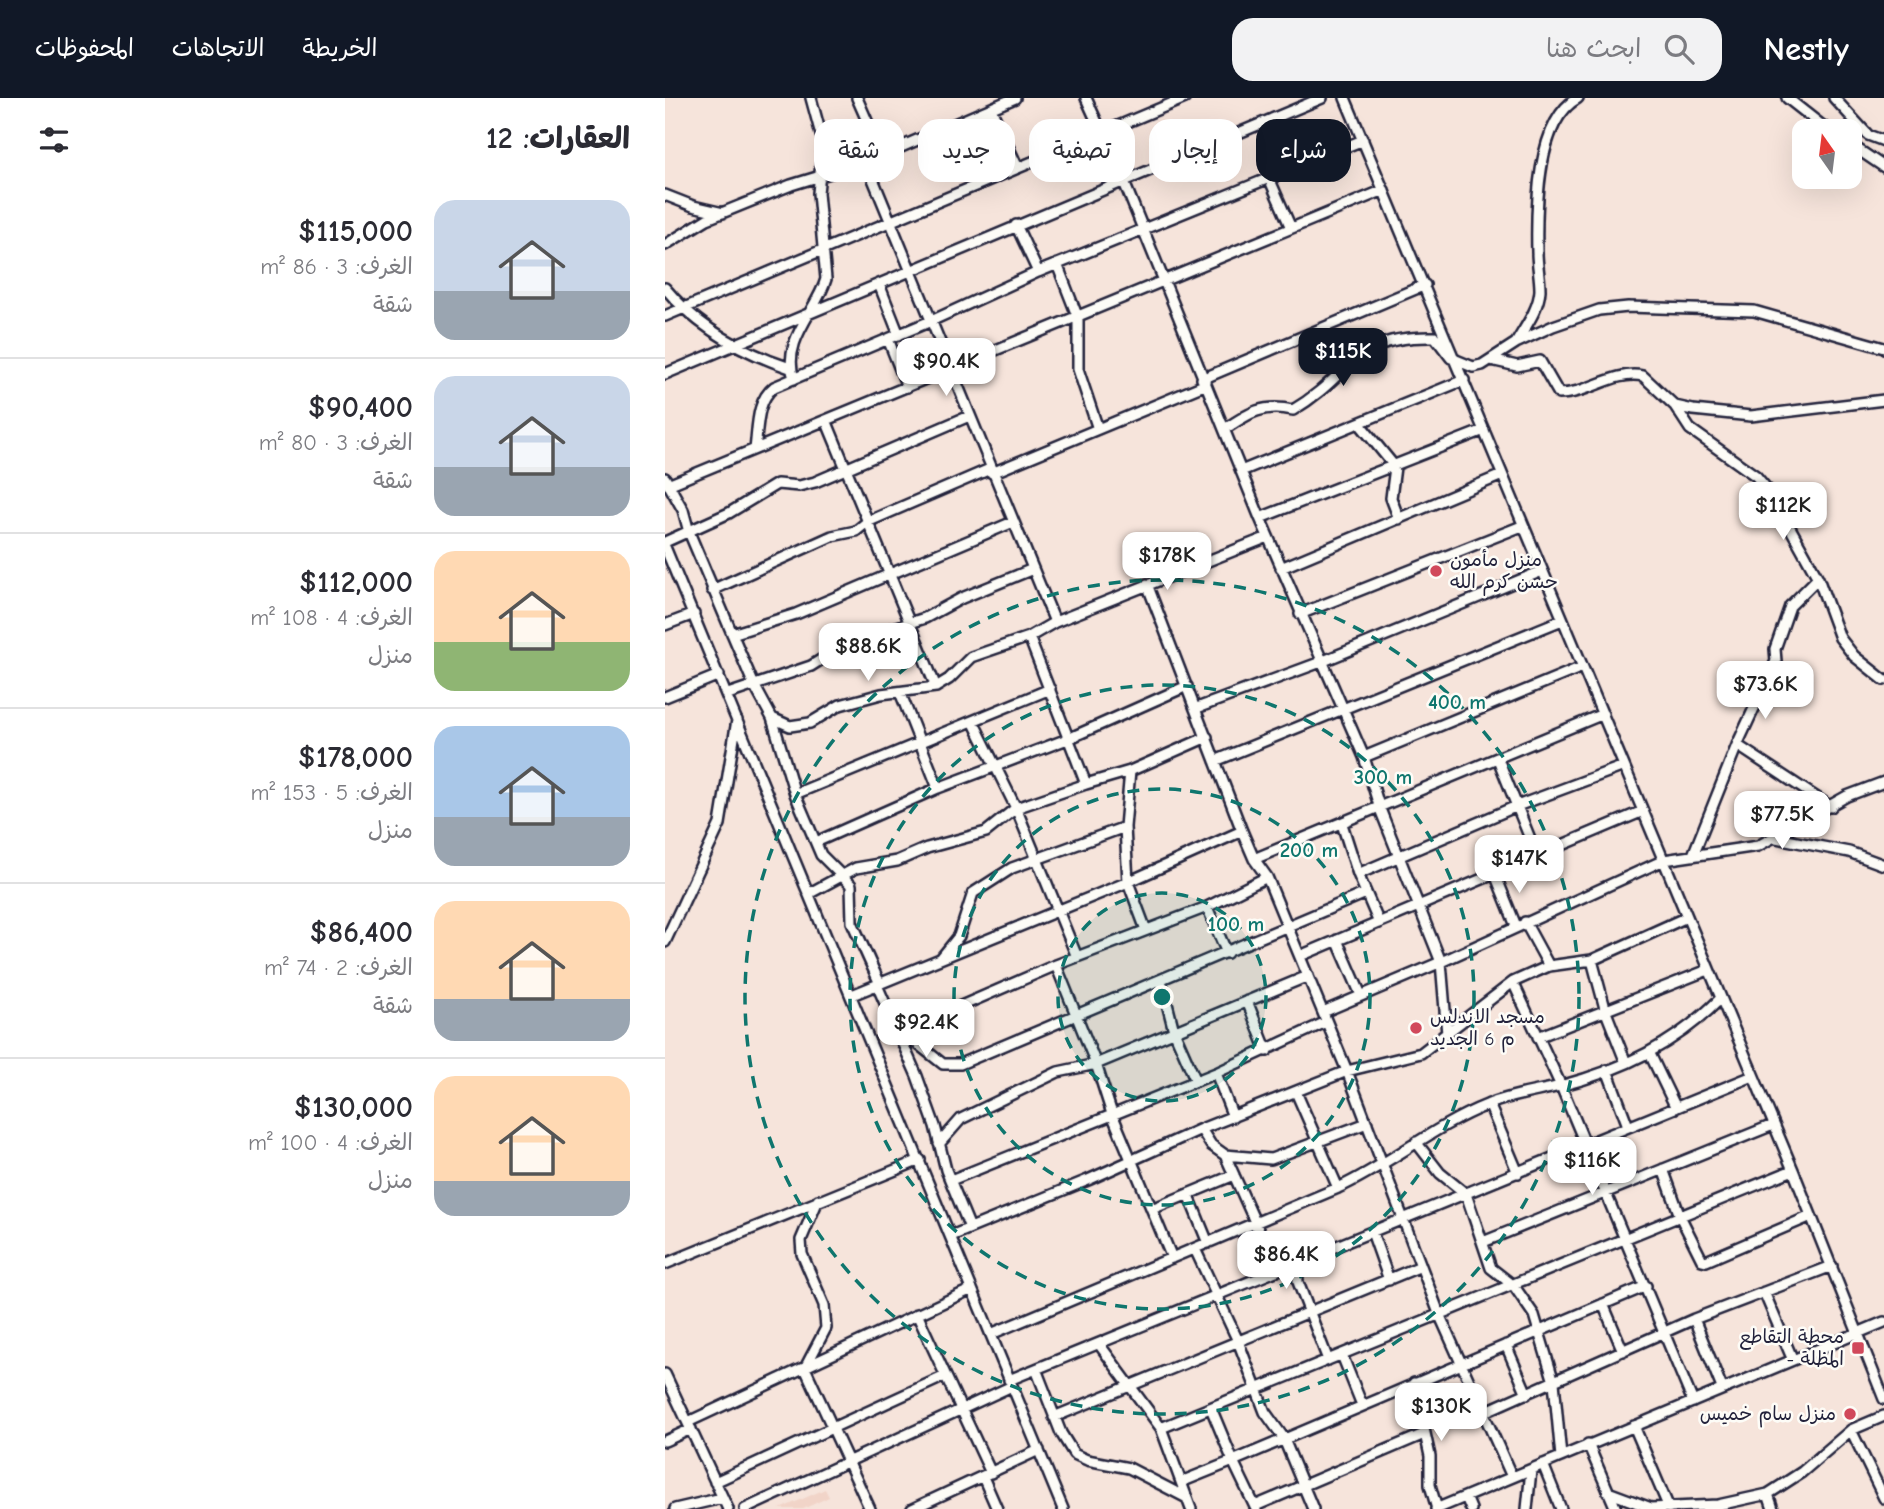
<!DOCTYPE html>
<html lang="ar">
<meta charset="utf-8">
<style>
:root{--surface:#fff;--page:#f2f2f3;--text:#2b2b33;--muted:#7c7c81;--line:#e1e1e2;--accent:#111827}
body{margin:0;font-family:"Comic Neue","Playpen Sans Arabic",sans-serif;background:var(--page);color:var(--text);direction:rtl;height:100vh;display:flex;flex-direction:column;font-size:26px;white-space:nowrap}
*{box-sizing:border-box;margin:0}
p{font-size:23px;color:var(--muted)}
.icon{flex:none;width:38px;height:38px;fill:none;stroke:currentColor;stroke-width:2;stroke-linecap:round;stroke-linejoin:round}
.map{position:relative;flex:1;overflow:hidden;direction:ltr}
.panel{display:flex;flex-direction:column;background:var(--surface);width:665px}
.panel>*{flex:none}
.hud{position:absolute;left:21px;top:21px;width:665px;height:63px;direction:rtl;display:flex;gap:14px}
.needle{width:46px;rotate:346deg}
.fabs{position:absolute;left:1127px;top:21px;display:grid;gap:14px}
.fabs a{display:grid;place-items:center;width:70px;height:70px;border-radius:14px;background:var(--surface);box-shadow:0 7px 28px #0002;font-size:35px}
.price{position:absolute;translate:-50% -60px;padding:0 16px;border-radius:14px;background:#fff;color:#222;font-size:23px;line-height:46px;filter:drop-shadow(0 2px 4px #0008)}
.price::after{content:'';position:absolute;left:50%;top:42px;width:21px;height:16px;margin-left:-10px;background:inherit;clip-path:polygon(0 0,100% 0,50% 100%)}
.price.active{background:var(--accent);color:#fff}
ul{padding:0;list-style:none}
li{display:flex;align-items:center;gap:21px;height:175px;padding:0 35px}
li+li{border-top:2px solid var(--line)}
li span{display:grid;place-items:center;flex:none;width:196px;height:140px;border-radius:21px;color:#555}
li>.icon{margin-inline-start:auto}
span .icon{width:84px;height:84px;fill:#fffc;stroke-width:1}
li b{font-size:30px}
h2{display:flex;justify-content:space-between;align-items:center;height:84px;padding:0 35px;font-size:30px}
.chip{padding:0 24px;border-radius:21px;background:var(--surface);box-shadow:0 7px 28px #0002;font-size:24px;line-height:63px}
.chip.active{background:var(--accent);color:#fff}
header{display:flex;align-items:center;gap:42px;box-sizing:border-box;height:98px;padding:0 35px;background:var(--accent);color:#fff}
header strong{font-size:33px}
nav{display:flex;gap:38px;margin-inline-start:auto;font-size:24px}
.search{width:490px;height:63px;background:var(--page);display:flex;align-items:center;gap:18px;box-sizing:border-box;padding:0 24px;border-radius:21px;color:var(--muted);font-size:26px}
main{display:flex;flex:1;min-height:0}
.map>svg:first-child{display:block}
.built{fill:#f1d4c8}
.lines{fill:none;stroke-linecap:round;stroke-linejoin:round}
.minor-casing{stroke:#22223b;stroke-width:14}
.minor{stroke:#fdfcf7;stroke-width:9}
.ring{fill:none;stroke:#0f766e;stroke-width:3.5;stroke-dasharray:12 9}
.poi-dot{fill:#d1495b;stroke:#fdfcf7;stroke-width:2.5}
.labels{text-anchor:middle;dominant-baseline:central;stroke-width:5;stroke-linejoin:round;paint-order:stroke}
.poi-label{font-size:19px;fill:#22223b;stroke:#fdfcf7;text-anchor:start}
.centre{fill:#0f766e;stroke:#fdfcf7;stroke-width:3.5}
.ring-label{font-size:21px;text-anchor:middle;font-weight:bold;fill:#0f766e;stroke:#fdfcf7;stroke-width:5;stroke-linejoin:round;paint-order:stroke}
</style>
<header>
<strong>Nestly</strong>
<div class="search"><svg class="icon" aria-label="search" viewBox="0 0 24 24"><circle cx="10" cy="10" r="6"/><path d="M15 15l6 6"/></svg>ابحث هنا</div>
<nav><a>الخريطة</a><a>الاتجاهات</a><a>المحفوظات</a></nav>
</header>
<main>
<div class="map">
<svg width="1219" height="1411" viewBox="0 0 1219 1411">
<rect width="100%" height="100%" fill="#f6e4db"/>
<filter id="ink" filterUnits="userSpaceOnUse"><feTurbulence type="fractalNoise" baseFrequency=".0143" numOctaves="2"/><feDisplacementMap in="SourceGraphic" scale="14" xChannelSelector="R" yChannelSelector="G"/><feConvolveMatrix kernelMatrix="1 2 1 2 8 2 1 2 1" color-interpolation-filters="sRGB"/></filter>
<g filter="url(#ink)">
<path class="built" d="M160 1391 164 1399 138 1411H115Z"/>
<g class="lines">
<g class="minor-casing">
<path id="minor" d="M192 0 217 57
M421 0 459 84 595 420 699 659 715 711 776 864 782 936
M680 0 1128 1072 1219 1301
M1122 0 1164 33
M1169 0 1203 37 1219 43
M326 11 353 70
M1185 46 1219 69
M201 64 390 524
M604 80 626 130
M0 97 28 108 58 115
M351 127 373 174
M0 147 42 121 126 87 201 64 350 0
M392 166 413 220V271L433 331
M214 186 234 237
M0 190C33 230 77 254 125 270
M0 218 520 0
M223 241 242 289
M851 245C860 229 874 211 875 192 875 179 872 167 872 154 871 111 871 23 913 0
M791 262 808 269 817 267 851 245 888 228 934 212 963 209 1089 213 1219 250
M826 262 852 268 875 263 894 296C923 296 949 272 978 278L1010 308 1028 312 1086 318 1219 302
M0 276 657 0
M129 281C116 242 152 213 161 181L153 95 158 44 146 0
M537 281 760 187
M1010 308 1025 331 1091 378 1107 397 1153 480 1175 540 1189 558 1219 582
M161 322 271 589
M694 325 730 369 726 400 734 421
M560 331C585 314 598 306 628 312 689 276 685 237 770 239L786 260
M90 351C93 330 91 303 109 289L266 223 373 174 698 42
M576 373 799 282
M327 375 539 287
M0 380 18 412 24 434 88 585 107 620 130 696 156 757 186 787 187 824 215 886
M3 387 719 92
M595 420 819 332
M0 444 64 415 112 386 134 388 150 384 304 318
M0 449 398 1411
M616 470 837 377
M482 486 577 733 589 761 602 779 682 973 775 1218 847 1379
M47 492 167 438 191 433 202 424 325 371
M635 516 857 428
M0 527 29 516
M67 536 131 516 348 424
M364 539 421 686 465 673 460 729 463 784 481 832
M235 594 273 690
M63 596 146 568 184 544 260 520 297 500 368 471
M0 599 54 577
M532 610 656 564 877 473
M107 620 125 628 145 625 175 607 216 596 271 589 284 581 306 559 364 539 390 524 603 439
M308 623 351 710 412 859
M1072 647 1166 709
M699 659 917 569
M833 661 872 758
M550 663 897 522
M465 673 542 639
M130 696 385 591
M677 726 693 776 714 825
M1111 740 1184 754 1219 767
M151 744 273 690 405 640 522 588
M1028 757 1072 647 1111 563 1110 551 1125 508 1153 480
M589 761 938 616
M693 776 852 708 959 668
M830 776 851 828
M145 795 191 770 232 763 262 750 321 734 351 710 421 686
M542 809 562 855
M860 824 884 868
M672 842 696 897
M0 844 55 726 72 622
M635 858 978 713
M277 859 294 838 308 795 347 770 460 729
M927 862 941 914 961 965
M391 867 431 966 447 1016 507 1160
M496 882 509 933 531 983
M848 884 896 988 1028 1304
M212 887 252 978 270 1028 281 1072 305 1130
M187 897 463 784 577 733
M582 903 602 953
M658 914 776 864 999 762 1093 748 1182 698 1219 684
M230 928 278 966H295L701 795
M236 934 391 867 542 809 602 779
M873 939 1043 872
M985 956 1011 1010
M942 972 963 1028
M551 975 568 1019
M631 994 673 1090
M824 1006 853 1075
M536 1031 546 1047 560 1057 606 1061 702 1025
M751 1044 775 1075 801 1096 826 1170 849 1188 869 1217 889 1284 896 1359
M274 1046 296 1021 393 974 431 966 643 878
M560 1057 612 1173
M998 1071 1015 1118 1037 1162 1041 1163 1146 1118
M286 1082 551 975 661 924
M523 1096 543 1145
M153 1102 136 1142 137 1156 159 1207 161 1230 140 1270 205 1411
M487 1111 569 1077
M707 1134 724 1182
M286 1138 423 1082 536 1031 682 973 756 955 848 884 884 868 927 862 1022 819
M818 1144 1108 1027
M530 1151 573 1243 600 1314 618 1339 648 1411
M632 1165 633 1184 663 1262
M0 1166 255 1062
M1099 1194 1127 1260
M938 1206 958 1253
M252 1216 326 1375
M1029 1221 1057 1290
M326 1236 673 1090C725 1066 769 1028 822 1007 845 997 871 994 895 988 957 972 1011 946 1056 900
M434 1246 496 1330 526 1411
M841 1247 862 1296
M677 1257 697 1307
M371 1271 396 1335 409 1356 422 1362 464 1370 522 1400
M0 1276 63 1411
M344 1282 1088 978
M749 1285 765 1358V1387L772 1411
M817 1315 1029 1221 1167 1168
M389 1319 756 1168
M23 1324 307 1191
M969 1328 1004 1410
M496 1330 1128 1072
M1186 1332 1219 1400
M0 1343 26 1331
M923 1346 951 1411
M878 1366 896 1411
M318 1379 332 1411
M50 1384 280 1278
M516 1384 568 1363 546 1310
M943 1394 986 1410 1053 1407 1103 1396 1137 1374 1186 1332 1219 1318
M1103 1396 1108 1411
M801 1399 806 1411
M590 1408 759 1336
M10 1411 57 1400
M80 1411 347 1288
M247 1411 374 1352
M591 1411 568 1363 981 1188
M771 1411 1219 1224
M862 1411 866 1372"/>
</g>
<use href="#minor" class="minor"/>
</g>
</g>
<circle cx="497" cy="899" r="104" fill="#0f766e" fill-opacity=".12"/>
<g class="ring">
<circle cx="497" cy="899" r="104"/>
<circle cx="497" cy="899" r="208"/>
<circle cx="497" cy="899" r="312"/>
<circle cx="497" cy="899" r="417"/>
</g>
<g class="poi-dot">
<circle cx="771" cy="473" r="7"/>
<circle cx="751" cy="930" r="7"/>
<rect x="1186" y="1243" width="14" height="14" rx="3.5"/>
<circle cx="1185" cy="1316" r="7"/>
</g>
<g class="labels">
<g class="poi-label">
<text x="785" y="462">منزل مأمون<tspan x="785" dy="22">حسن كرم الله</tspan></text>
<text x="765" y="919">مسجد الاندلس<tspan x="765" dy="22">م 6 الجديد</tspan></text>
<text x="1179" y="1239" text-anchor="end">محطة التقاطع<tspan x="1179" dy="22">- المظلة</tspan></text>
<text x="1171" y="1316" text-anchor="end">منزل سام خميس</text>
</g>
</g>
<circle cx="497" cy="899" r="10" class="centre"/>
<g class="ring-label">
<text x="792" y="611">400 m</text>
<text x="718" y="686">300 m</text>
<text x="644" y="759">200 m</text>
<text x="571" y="833">100 m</text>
</g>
</svg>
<div class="fabs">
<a><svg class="needle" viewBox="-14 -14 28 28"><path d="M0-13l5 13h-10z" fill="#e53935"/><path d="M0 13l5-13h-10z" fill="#7c7c81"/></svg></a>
</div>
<b class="price active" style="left:678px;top:290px">$115K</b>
<b class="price" style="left:281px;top:300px">$90.4K</b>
<b class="price" style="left:1118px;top:444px">$112K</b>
<b class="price" style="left:502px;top:494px">$178K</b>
<b class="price" style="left:203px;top:585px">$88.6K</b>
<b class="price" style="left:1100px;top:623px">$73.6K</b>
<b class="price" style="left:1117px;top:753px">$77.5K</b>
<b class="price" style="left:854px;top:797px">$147K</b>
<b class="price" style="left:261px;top:961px">$92.4K</b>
<b class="price" style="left:927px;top:1099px">$116K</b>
<b class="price" style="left:621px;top:1193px">$86.4K</b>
<b class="price" style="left:776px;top:1345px">$130K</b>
<div class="hud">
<a class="chip active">شراء</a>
<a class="chip">إيجار</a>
<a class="chip">تصفية</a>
<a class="chip">جديد</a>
<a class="chip">شقة</a>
</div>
</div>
<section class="panel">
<h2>العقارات: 12<svg class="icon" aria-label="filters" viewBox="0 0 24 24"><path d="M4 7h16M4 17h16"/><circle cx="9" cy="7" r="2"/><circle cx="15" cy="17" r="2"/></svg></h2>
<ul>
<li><span style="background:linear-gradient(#c9d6e8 65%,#9aa5b1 0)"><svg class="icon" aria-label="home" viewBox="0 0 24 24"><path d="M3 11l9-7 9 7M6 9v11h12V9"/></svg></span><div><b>$115,000</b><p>الغرف: 3 · 86 m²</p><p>شقة</p></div></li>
<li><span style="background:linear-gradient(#c9d6e8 65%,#9aa5b1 0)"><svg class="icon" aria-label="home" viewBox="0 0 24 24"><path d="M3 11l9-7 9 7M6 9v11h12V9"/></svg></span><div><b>$90,400</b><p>الغرف: 3 · 80 m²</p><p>شقة</p></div></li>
<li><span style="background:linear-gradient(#ffd9b3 65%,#8fb573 0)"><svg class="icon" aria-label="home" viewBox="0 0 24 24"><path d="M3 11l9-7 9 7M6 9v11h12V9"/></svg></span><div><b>$112,000</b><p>الغرف: 4 · 108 m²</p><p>منزل</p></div></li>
<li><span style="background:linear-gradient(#a9c7e8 65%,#9aa5b1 0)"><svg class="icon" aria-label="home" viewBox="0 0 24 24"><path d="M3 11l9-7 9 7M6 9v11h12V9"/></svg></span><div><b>$178,000</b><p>الغرف: 5 · 153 m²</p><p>منزل</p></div></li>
<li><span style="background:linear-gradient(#ffd9b3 70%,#9aa5b1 0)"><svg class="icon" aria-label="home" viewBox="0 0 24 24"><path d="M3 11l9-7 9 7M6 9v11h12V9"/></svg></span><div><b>$86,400</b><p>الغرف: 2 · 74 m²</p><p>شقة</p></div></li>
<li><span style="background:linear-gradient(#ffd9b3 75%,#9aa5b1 0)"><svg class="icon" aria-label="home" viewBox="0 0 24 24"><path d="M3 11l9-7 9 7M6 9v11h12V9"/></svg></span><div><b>$130,000</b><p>الغرف: 4 · 100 m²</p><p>منزل</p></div></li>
</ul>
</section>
</main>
